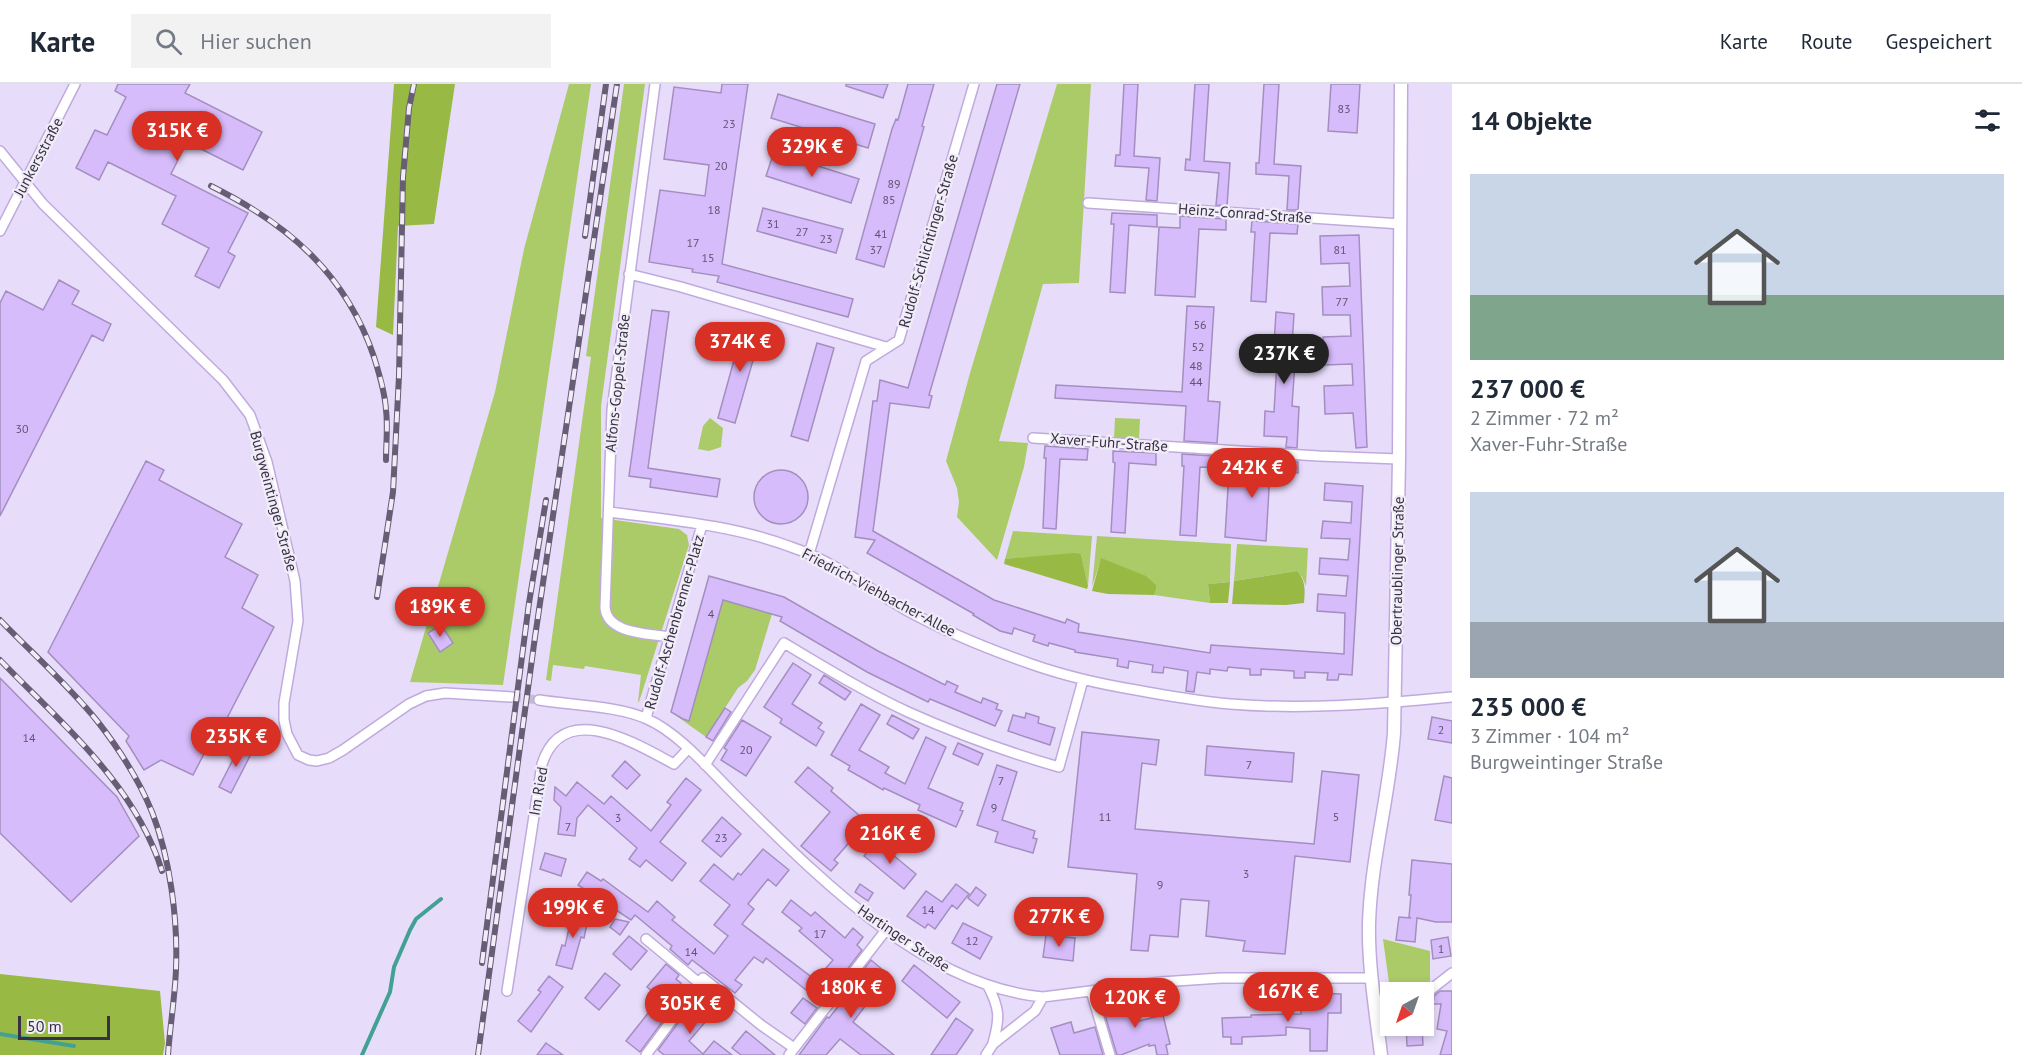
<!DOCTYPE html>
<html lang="de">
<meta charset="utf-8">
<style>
:root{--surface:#fff;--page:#f2f2f3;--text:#1f2937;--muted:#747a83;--line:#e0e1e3;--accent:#d93025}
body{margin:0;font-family:"PT Sans",sans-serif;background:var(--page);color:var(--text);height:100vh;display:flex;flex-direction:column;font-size:22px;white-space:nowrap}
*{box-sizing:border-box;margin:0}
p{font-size:20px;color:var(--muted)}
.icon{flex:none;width:33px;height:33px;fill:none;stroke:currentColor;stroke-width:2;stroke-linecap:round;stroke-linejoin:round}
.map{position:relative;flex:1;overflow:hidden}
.details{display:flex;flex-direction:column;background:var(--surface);width:570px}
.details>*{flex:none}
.needle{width:39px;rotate:220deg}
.fabs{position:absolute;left:1380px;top:898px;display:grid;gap:12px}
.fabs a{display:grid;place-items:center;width:54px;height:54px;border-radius:0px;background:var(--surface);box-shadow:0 3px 9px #0003;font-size:30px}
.scale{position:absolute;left:18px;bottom:15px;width:92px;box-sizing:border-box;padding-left:6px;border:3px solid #393044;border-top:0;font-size:16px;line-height:21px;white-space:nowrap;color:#393044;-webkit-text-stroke:4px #f1edf8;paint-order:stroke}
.price{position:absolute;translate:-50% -51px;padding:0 14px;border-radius:21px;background:var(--accent);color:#fff;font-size:20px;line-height:39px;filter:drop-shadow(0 2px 3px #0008)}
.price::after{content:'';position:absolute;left:50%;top:36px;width:18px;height:14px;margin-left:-9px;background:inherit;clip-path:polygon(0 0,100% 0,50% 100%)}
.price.current{background:#222;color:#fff}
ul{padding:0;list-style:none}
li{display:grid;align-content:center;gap:12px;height:318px;padding:0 18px}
li span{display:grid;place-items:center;height:186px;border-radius:0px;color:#555}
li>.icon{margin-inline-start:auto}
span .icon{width:108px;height:108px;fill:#fffc;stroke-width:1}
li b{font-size:26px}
h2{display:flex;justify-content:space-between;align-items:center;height:72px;padding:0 18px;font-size:26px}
header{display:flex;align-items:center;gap:36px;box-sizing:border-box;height:84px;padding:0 30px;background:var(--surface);border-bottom:2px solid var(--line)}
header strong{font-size:28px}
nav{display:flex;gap:33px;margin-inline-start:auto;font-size:21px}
.search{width:420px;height:54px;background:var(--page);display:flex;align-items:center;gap:15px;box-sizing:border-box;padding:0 21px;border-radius:0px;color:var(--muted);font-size:22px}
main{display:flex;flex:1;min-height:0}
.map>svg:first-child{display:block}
.green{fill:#abcb68}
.forest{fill:#98ba44}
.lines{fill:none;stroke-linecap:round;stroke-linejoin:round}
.stream{stroke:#43a094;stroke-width:4}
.building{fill:#d7bcfb;stroke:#a38ebf;stroke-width:1.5}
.minor-tunnel{stroke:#c5bad6;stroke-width:9;stroke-dasharray:9 4.5;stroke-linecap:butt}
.minor-casing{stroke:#c0aadd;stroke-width:12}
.tertiary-casing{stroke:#c0aadd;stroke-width:15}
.minor{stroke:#fff;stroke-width:9}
.tertiary{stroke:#fff;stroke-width:12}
.rail-casing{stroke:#675d74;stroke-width:6}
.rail{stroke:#f1edf8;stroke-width:4;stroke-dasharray:11;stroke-linecap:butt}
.labels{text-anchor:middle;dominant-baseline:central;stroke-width:4.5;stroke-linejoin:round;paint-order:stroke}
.number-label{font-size:12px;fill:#605372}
.street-label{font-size:15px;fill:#393044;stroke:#f1edf8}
</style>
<header>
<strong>Karte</strong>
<div class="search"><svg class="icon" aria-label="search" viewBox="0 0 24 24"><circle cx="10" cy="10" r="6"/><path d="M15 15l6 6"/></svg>Hier suchen</div>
<nav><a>Karte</a><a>Route</a><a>Gespeichert</a></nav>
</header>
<main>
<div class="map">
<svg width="1452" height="971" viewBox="0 0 1452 971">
<rect width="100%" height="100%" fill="#e8dcfb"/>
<path class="green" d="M569 0H591L503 601 410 598 495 308 524 165Z
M624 0H645L601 322V434L679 445 687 451 689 461 639 618H638L641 591 585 582 584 585 553 581 551 597 546 596 591 273 586 272Z
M1057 0H1091L1079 199 1043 200 999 357 1028 359 1024 383 997 476 957 433 959 418 957 404 946 377 970 289Z
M710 334 723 344 721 363 709 367 698 365 703 342Z
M1115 334 1140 335 1139 355 1114 354Z
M1013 447 1092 452 1088 502 1081 470 1005 475Z
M1097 452 1231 460 1230 498 1208 500 1210 519 1154 511 1156 506 1101 475 1092 503Z
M1237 460 1308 464 1306 502 1302 493 1297 487 1234 497Z
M723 516 772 530 755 586 747 597 738 604 706 653 671 628 689 636Z
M1383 855 1430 867V898C1416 908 1407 908 1390 906Z"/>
<path class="forest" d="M394 0H455L434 140 398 142 393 251 376 243Z
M1074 469 1081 470 1088 502 1087 505 1004 480 1005 475Z
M1101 474 1146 492 1156 501V506L1154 511 1108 510 1092 507Z
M1297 487C1306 497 1305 506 1304 519L1286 521 1232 520 1234 497Z
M1230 498 1228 519H1210L1208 500Z
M0 890 160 907 165 959 163 971H0Z"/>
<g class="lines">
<path class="stream" d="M0 950 74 962
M362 971 390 908 394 883 410 846 416 835 441 815"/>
</g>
<path class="building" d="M118 0H190L185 9 262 48 243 86 187 58 171 90 248 129 228 168 235 172 219 204 195 192 209 164 162 140 176 112 108 78 99 96 76 84 95 46 107 51 126 13 115 7Z
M722 0H748L722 180 853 215 848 233 717 198 719 192 692 188 693 185 649 178 660 106 705 112 709 81 664 75 674 3 721 9Z
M846 0H888L883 14 846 2Z
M908 0H934L922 42 924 43 884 183 856 175 892 45 896 35 898 36Z
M997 0H1020L929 311 932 312 929 324 890 319 873 447 994 516 1065 539 1067 535 1079 540 1078 548 1210 569 1211 561 1344 570 1345 529 1317 527 1318 510 1346 512 1348 492 1319 490 1320 474 1348 476 1350 455 1321 454 1323 437 1351 439 1352 418 1324 416 1325 399 1363 402 1352 591 1339 590 1338 596H1327L1328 589 1305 588V594H1294V587L1261 585V591H1250V585L1228 583 1227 587 1210 585V590L1197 588 1194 608 1186 607 1188 587 1164 583 1163 589 1152 588 1153 581 1129 577 1128 584 1117 582 1118 575 1075 568V566L1049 559 1048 562 1033 557 1035 551 1014 544 1012 550 1000 547 973 531 974 530 867 469 875 456 855 453 873 317H877L880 296 908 304Z
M1124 0H1138L1134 72 1160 74 1157 117 1146 116 1149 84 1115 82 1116 71H1120Z
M1195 0H1209L1204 77 1230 79 1227 122 1216 121 1219 89 1185 86 1186 75 1190 76Z
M1264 0H1279L1274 80 1301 82 1298 126H1287L1289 92 1256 90V79H1259Z
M1331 0H1360L1357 49 1328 47Z
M778 10 875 40 868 64 771 34Z
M774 68 859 95 851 119 766 92Z
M763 124 843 145 836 169 757 147Z
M1112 129 1157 131V143L1129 141 1125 209 1110 208 1114 140H1111Z
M1180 132 1226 135V146L1199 145 1195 213 1155 211 1159 143 1180 144Z
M1252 137 1298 140 1297 150 1270 149 1266 218 1251 217 1255 148H1251Z
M1359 151 1367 363 1356 364 1353 329 1325 330 1324 302 1353 301 1352 280 1324 281 1323 253 1351 252 1350 231H1323L1322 203 1350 202 1349 179 1321 180 1320 152Z
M59 196 79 207 72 220 111 240 103 257 92 251 0 432V219L6 207 43 226Z
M1187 222 1214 223 1208 317 1220 318 1217 359 1184 357 1186 322 1055 314 1056 301 1182 308Z
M652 226 669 228 648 384 720 395 717 413 650 403 651 395 629 392Z
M1276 228 1294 230 1291 278H1295L1292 322 1299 323 1297 364 1286 363 1287 353 1264 352 1265 327 1274 328 1277 277H1273Z
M744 240 762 245 735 339 718 334Z
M817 259 834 264 808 357 791 352Z
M1045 362 1088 365 1087 376 1060 375 1056 445 1043 444 1046 374H1044Z
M1113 367 1156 369V381L1129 379 1125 449 1111 448 1115 379 1113 378Z
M1182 370 1228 373V384L1200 383 1196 452 1180 451 1184 382H1182Z
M1253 375 1298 378V389L1270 388 1266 457 1225 453 1229 387 1252 389Z
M146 377 164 386 159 396 242 440 225 473 258 491 242 524 274 543 209 669 205 668 193 691 161 676 144 686 126 657 129 652 48 568Z
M754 413a27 27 0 1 1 54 0a27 27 0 1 1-54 0Z
M709 492 784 513 878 567 945 601 947 597 958 602 955 608 981 619 983 614 998 620 996 625 1002 627 995 642 930 615 928 618 867 588 780 537 782 533 723 516 689 637 683 635 671 628Z
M441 541 453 559 440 568 428 549Z
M793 579 811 591 792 620 822 639 818 644 824 648 816 662 780 639 782 635 764 623Z
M824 591 851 608 845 616 819 599Z
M0 594 117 713 139 752 71 818 0 749Z
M861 620 880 631 859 666 889 683 885 689 905 700 926 653 946 663 928 704 963 719 960 726 963 727 956 743 918 726 920 721 884 704 883 706 866 696 848 686 850 682 831 671Z
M725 624 731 628 713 657 706 653Z
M1026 629 1039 633 1038 639 1055 644 1050 661 1008 647 1013 631 1025 634Z
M892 631 919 645 913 655 887 640Z
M1432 633 1452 637V659L1428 655Z
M742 636 771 653 746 692 721 676 727 666 724 664Z
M1082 648 1159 656 1156 681 1142 679 1135 745 1314 760 1322 687 1359 691 1350 778 1295 772 1285 870 1243 867 1245 857 1206 852 1209 817 1181 815 1178 853 1150 851 1148 867 1131 866 1137 790 1068 783Z
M958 659 983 670 978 681 953 670Z
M241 660 253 666 231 709 219 703Z
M1207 662 1294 669 1292 698 1205 691Z
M625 677 640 691 627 705 612 692Z
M997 681 1017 688 1002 736 1035 747 1033 754 1037 755 1033 769 995 758 998 748 977 741Z
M808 683 833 704 831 707 867 738 834 776 838 779 831 787 801 762 830 728 795 698Z
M1444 692 1452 694V739L1435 736Z
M686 694 701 706 660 758 686 779 672 797 646 776 640 783 629 775 637 764 588 721 577 734 575 752 558 750 561 723 554 716 555 703 566 712 577 698 604 720 611 712 651 747 671 721 667 718Z
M722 733 741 750 721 773 702 757Z
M876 757 916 790 904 805 864 772Z
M763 765 789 786 776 802 768 795 748 820 754 825 742 840 814 895 806 906 766 874 763 879 754 873 735 896 742 901 735 909 692 876 688 881 670 865 672 862 635 831 631 836 578 801 587 788 601 797 603 795 648 828 657 817 675 833 672 836 714 870 728 852 714 841 730 821 700 797 714 780 733 796 738 789 741 791Z
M545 769 566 775 561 792 540 785Z
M1412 776 1452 780V838H1436L1417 834 1415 858 1396 856 1399 833 1411 834 1409 833 1411 811H1409Z
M860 800 873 809 868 817 855 808Z
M956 800 969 810 957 825 952 821 935 845 928 840 925 844 907 832 926 807 942 818Z
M976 803 986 811 978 822 968 814Z
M791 816 811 832 815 828 845 854 853 844 863 853 857 861 862 866 833 904 819 892 833 876 799 847 802 844 782 828Z
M573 826 589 830 584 854 581 853 572 885 556 881 562 861 565 862Z
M615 835 629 838 620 851 610 843Z
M963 839 992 853 980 875 952 859Z
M1046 851 1075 854 1073 877 1043 873Z
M629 852 647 867 631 886 613 870Z
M1448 853 1451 872 1433 875 1431 856Z
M871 876 889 891 853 938 894 971H861L840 955 826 971H799L827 933 829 934 845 914 843 912Z
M666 880 679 891 676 895 681 899 665 918 647 903Z
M914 881 960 918 947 934 902 897Z
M605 889 620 901 599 926 585 914Z
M549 892 563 903 531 948 518 937 541 908 538 906Z
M1440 907H1452V971H1440L1447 947 1437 945 1441 920H1433L1434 912Z
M1315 909 1341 910V929H1328L1327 967H1310V945L1286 943V951L1242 953V960H1231V953H1223L1222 934 1251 933V931L1301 930V922L1314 923Z
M803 914 817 924 805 940 791 929Z
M1132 915 1139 937 1163 931 1170 960 1166 961 1168 971H1157L1155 961 1149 962V960L1121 971H1117L1102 921Z
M695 916 712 930 689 957 703 970 714 957 732 971H664L658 966Z
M653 923 666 933 640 968 626 957Z
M956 934 973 946 967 955 956 971H931Z
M1071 938 1074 949 1095 943 1103 971H1060L1051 944Z
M1406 942H1422L1423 961 1407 962Z
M746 947 775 971H741L732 964Z
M546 959 563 971H537Z"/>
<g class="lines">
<path class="minor-tunnel" d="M512 613 539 616"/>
<g class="minor-casing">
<path id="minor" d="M655 0 612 326 605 524C608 550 647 549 668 553
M0 67 43 120 223 296 250 331 267 378 295 497 298 537 284 619V636L287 650 298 671 309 676 317 677 329 674 343 666 409 620 426 612 445 609 512 613
M1088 119 1401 140
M0 147 75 0
M629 190 681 203 886 263
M1033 354 1319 372 1399 375
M609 428C670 436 733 441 791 463 833 477 868 504 906 526 946 548 988 565 1031 580 1065 592 1100 600 1136 606 1168 612 1199 617 1230 620 1304 626 1379 620 1452 613
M809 470 866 277 899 256 974 0
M539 616C571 621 619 622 647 635 681 650 713 690 740 716 820 795 925 902 1043 913L1161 898 1221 894H1372
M646 634 702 441
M705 681 784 559C824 583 865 608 908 628 957 650 1007 668 1059 683L1083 596
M646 855 699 899
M988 902C1000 925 1000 934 993 959
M507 907 542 680C563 615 635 659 674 680L688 665
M1091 907 1110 971
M1424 911 1452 889
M1375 916H1390
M646 971 703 894 761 941 794 964
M789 971 886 846
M986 971 993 960 1035 927 1043 913"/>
</g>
<g class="tertiary-casing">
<path id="tertiary" d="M1381 971C1376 928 1368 883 1369 839 1371 775 1389 713 1394 649L1399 375 1401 0"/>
</g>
<use href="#minor" class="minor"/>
<use href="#tertiary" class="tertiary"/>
<g class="rail-casing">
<path id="rail" d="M211 102C288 140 346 190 374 273 379 289 385 308 386 326 388 342 386 360 386 376
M585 152 606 0
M377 513 393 408 399 292 403 93 409 24 414 0
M0 536C33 570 69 602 98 638 119 665 139 696 152 728 170 774 178 835 176 885 175 913 170 942 168 971
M0 576C61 639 135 700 162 787
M482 879 529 519 546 416
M478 971 535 553 617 0"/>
</g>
<use href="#rail" class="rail"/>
</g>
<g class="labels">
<g class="number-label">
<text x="1344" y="24">83</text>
<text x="729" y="39">23</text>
<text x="721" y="81">20</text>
<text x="894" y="99">89</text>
<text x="889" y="115">85</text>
<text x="714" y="125">18</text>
<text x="773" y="139">31</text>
<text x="802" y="147">27</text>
<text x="881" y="149">41</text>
<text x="826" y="154">23</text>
<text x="693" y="158">17</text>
<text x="876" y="165">37</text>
<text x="1340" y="165">81</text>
<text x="708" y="173">15</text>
<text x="1342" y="217">77</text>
<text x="1200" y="240">56</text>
<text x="1198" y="262">52</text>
<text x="1196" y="281">48</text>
<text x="1196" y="297">44</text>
<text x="22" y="344">30</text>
<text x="711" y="529">4</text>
<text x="1441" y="645">2</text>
<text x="29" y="653">14</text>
<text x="746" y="665">20</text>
<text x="1249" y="680">7</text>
<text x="1001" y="696">7</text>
<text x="994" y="723">9</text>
<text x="1105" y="732">11</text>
<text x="1336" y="732">5</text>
<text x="618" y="733">3</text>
<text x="568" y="742">7</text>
<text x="721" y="753">23</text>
<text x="1246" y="789">3</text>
<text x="1160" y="800">9</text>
<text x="928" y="825">14</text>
<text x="820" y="849">17</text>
<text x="972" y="856">12</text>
<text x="1441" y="864">1</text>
<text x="691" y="867">14</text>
</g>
<g class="street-label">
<text transform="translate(38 73) rotate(-62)">Junkersstraße</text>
<text transform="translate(1245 129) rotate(4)">Heinz-Conrad-Straße</text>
<text transform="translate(928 157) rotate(-74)">Rudolf-Schlichtinger-Straße</text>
<text transform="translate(617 299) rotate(-84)">Alfons-Goppel-Straße</text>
<text transform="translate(1109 358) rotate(4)">Xaver-Fuhr-Straße</text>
<text transform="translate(274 417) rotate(75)">Burgweintinger Straße</text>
<text transform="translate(1397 487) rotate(-89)">Obertraublinger Straße</text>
<text transform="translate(879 508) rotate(28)">Friedrich-Viehbacher-Allee</text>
<text transform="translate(674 538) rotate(-74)">Rudolf-Aschenbrenner-Platz</text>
<text transform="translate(538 707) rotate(-80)">Im Ried</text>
<text transform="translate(904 854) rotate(34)">Hartinger Straße</text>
</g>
</g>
</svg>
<div class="fabs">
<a><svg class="needle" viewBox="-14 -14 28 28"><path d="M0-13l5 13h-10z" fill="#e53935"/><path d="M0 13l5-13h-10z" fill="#747a83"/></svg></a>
</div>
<div class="scale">50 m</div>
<b class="price" style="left:177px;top:78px">315K €</b>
<b class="price" style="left:812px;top:94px">329K €</b>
<b class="price" style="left:740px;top:289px">374K €</b>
<b class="price current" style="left:1284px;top:301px">237K €</b>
<b class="price" style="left:1252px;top:415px">242K €</b>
<b class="price" style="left:440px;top:554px">189K €</b>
<b class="price" style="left:236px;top:684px">235K €</b>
<b class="price" style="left:890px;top:781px">216K €</b>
<b class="price" style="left:573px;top:855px">199K €</b>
<b class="price" style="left:1059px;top:864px">277K €</b>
<b class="price" style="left:851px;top:935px">180K €</b>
<b class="price" style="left:1288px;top:939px">167K €</b>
<b class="price" style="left:1135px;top:945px">120K €</b>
<b class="price" style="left:690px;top:951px">305K €</b>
</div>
<section class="details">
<h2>14 Objekte<svg class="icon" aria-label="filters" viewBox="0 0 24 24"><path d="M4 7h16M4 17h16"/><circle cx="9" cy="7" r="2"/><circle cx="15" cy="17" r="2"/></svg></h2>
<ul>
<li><span style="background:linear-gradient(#c9d6e8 65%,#7fa58c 0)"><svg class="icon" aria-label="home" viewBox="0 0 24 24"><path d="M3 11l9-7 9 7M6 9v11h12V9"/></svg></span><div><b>237 000 €</b><p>2 Zimmer · 72 m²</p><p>Xaver-Fuhr-Straße</p></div></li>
<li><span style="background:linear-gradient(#c9d6e8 70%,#9aa5b1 0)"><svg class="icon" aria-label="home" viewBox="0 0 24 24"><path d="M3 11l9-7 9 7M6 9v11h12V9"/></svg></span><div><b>235 000 €</b><p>3 Zimmer · 104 m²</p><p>Burgweintinger Straße</p></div></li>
</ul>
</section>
</main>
